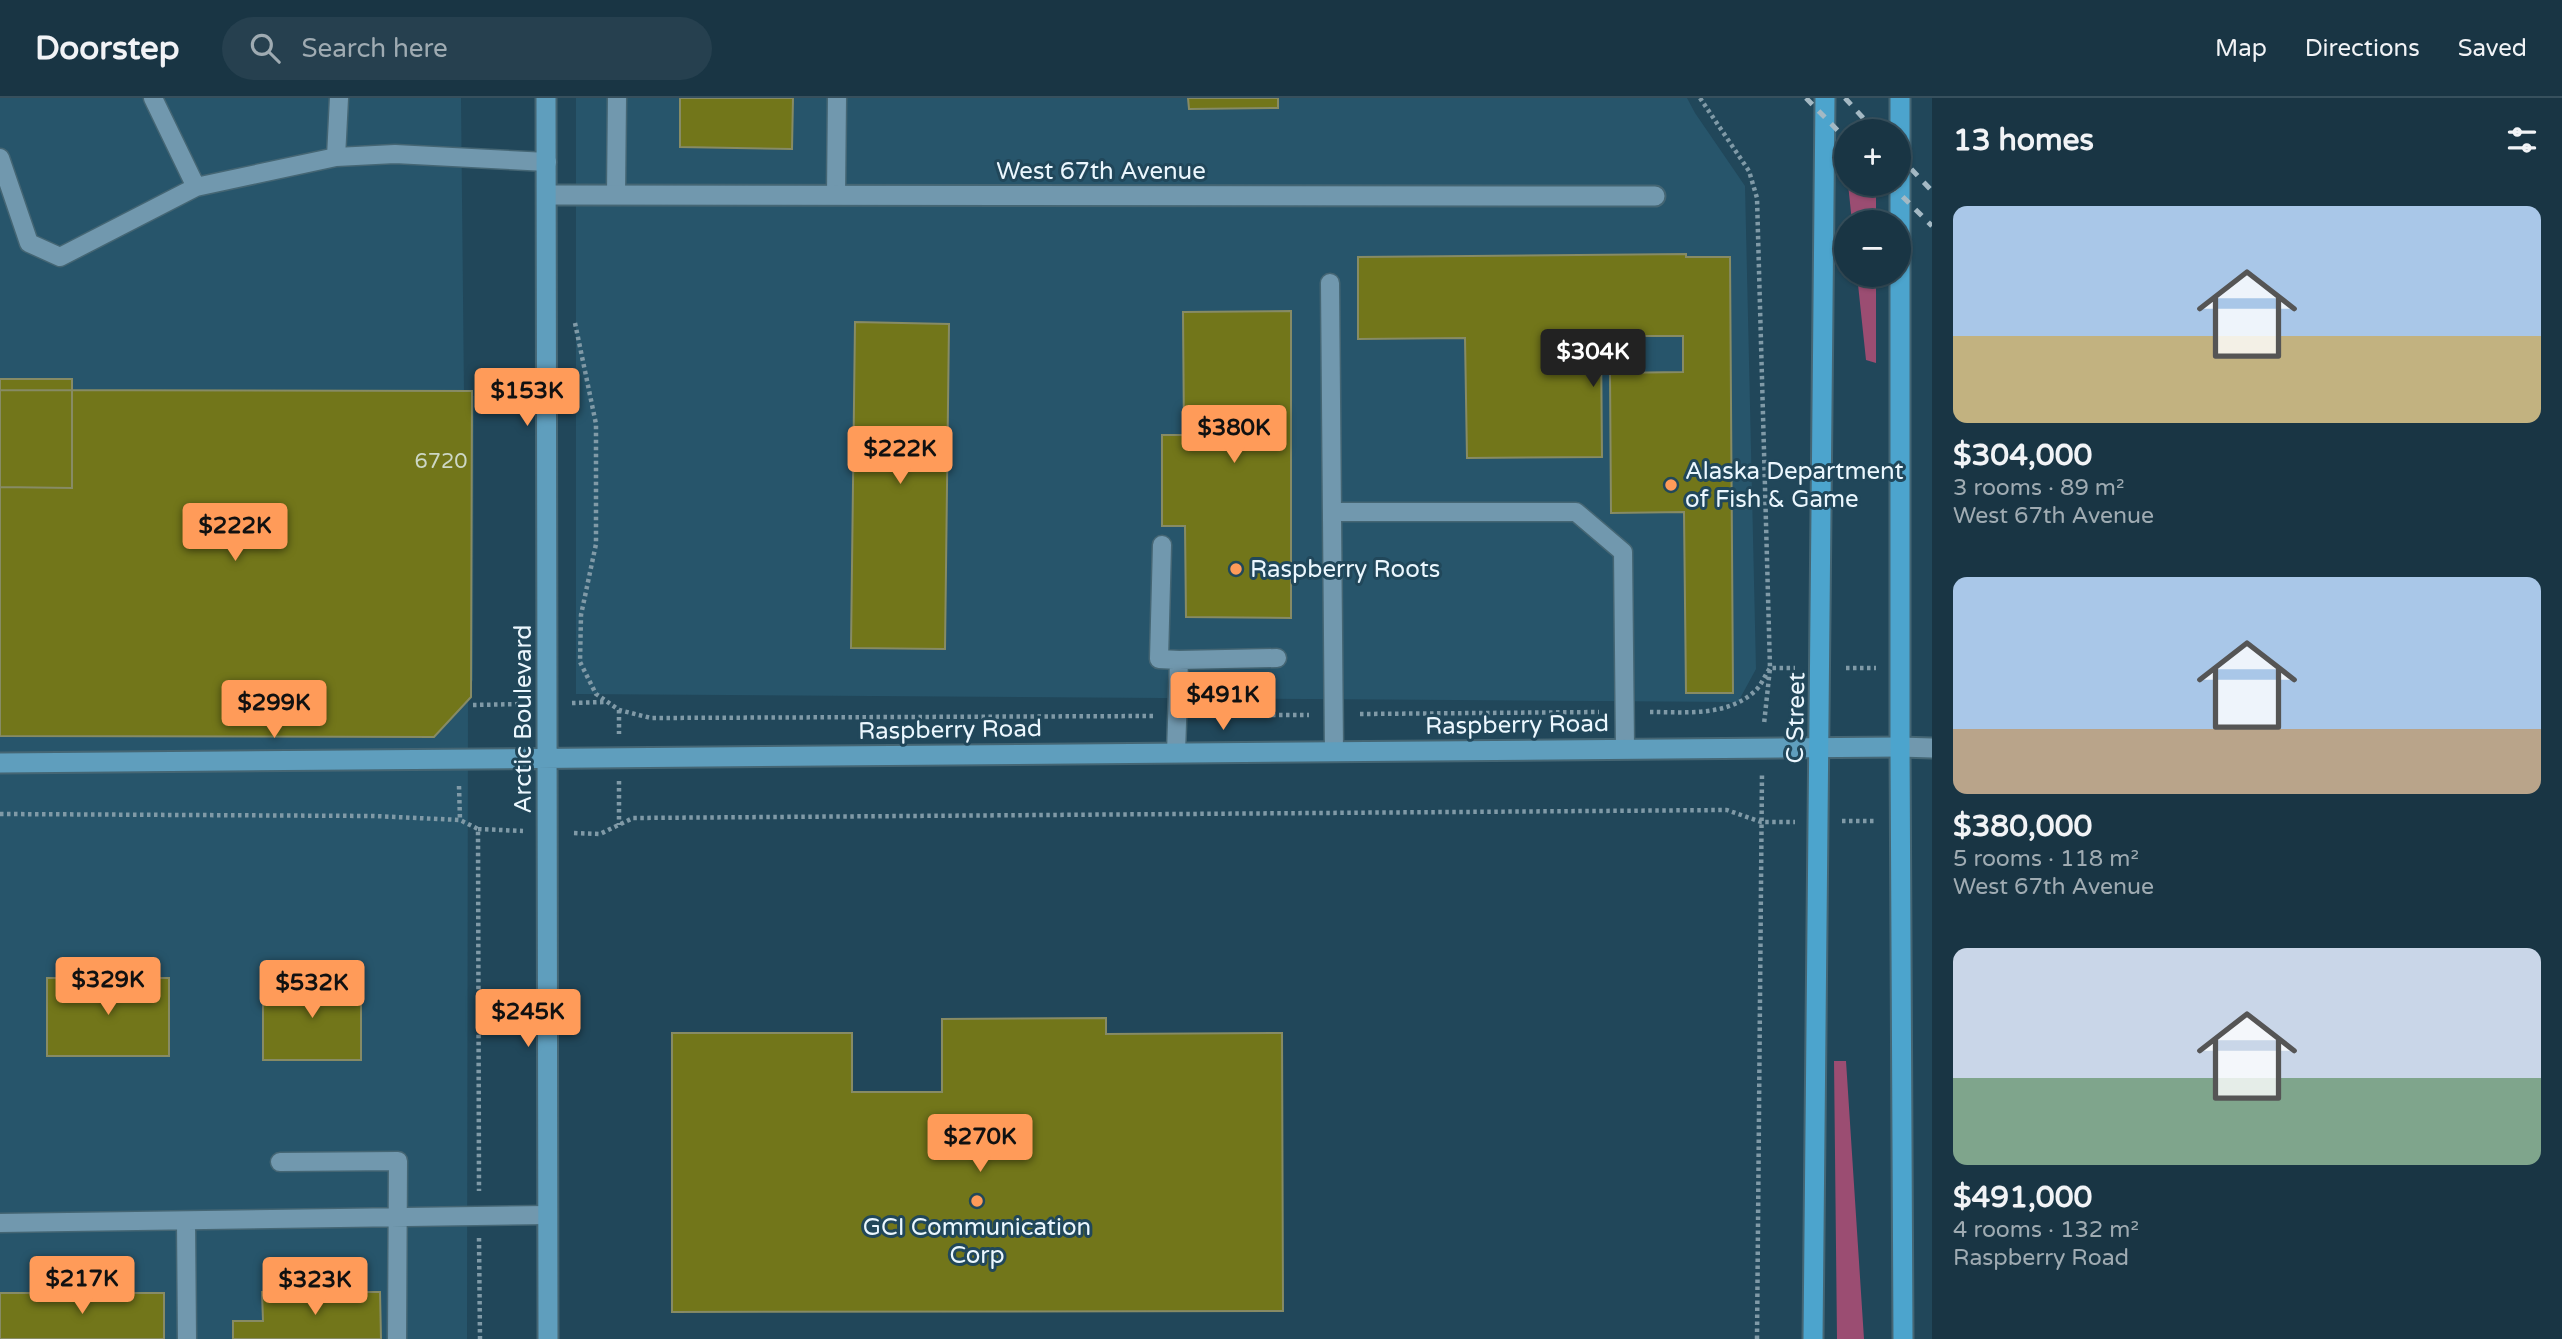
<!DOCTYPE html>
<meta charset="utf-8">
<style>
:root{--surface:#193544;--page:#26404f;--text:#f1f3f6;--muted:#9fabb2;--line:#37505d;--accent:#ff9b59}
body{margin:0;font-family:"Varela Round",sans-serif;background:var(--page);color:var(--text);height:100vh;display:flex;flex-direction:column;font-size:26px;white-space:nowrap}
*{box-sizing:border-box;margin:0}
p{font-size:23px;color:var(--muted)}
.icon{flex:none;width:38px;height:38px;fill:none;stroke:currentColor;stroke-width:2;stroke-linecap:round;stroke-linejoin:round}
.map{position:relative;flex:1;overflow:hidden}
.sheet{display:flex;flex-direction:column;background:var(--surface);width:630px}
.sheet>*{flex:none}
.controls{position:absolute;left:1834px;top:21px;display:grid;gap:14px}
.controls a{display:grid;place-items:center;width:77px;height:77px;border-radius:50%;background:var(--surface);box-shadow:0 2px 5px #0004,0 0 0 2px var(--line);font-size:35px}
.price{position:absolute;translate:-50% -60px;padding:0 16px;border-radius:7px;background:var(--accent);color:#111;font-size:23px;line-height:46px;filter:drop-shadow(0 2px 4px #0008)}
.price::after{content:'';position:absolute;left:50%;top:42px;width:21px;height:16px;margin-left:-10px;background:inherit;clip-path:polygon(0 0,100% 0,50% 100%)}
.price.on{background:#222;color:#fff}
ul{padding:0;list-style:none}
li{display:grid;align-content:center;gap:14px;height:371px;padding:0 21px}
li span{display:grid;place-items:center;height:217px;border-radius:14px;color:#555}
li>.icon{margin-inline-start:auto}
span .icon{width:126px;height:126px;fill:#fffc;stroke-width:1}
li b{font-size:30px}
h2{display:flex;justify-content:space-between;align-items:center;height:84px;padding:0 21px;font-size:30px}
header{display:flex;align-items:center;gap:42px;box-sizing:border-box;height:98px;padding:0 35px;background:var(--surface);border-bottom:2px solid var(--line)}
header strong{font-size:33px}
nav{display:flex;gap:38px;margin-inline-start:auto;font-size:24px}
.search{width:490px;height:63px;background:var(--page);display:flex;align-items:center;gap:18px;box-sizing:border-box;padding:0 24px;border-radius:38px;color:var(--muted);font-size:26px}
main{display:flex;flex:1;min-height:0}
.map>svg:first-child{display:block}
.built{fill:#27556b}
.green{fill:#9b4d72}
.building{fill:#72761a;stroke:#878b65;stroke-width:2}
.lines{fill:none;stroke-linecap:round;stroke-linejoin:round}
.service-casing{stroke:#456674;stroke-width:21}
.minor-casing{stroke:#456674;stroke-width:23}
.secondary-casing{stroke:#456674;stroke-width:23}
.primary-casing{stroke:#456674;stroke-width:23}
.path{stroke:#809aa7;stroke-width:4.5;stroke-dasharray:3.5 3.5;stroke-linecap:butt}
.service{stroke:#7198ae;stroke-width:18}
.minor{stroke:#7198ae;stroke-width:19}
.secondary{stroke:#5f9ebd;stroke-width:19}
.primary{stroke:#4ca4cd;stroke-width:19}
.rail{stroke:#a4b9c4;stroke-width:5;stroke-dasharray:9 9;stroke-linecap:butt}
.poi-dot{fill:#ff9b59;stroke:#21475a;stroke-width:2.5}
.labels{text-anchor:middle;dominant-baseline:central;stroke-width:6;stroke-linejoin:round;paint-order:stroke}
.number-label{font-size:21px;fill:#cdd7c5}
.street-label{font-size:24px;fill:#ebf7fe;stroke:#21475a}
.poi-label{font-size:24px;fill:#ebf7fe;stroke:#21475a;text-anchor:start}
</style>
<header>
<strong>Doorstep</strong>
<div class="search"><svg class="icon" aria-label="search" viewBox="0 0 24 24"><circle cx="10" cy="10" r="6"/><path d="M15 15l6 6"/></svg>Search here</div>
<nav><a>Map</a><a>Directions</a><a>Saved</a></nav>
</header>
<main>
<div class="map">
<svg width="1932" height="1241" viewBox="0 0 1932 1241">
<rect width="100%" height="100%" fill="#21475a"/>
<path class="built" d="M0 0H461L464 298H474L473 582 468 591 467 1241H0Z
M576 0H1687L1695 15 1745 88 1756 571 1738 604 576 596Z"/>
<path class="green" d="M1848 86H1861L1876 95V124H1852Z
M1857 177H1876V265L1866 262Z
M1834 963H1846L1864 1241H1837Z"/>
<path class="building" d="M680 0H793L792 51 680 49Z
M1188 0H1278V10L1189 11Z
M1686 156V159H1730L1733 595H1686L1684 414 1611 415 1610 275 1683 274V238H1601L1602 359 1467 360 1465 240 1358 241V159Z
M1291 213V520L1186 519 1185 428H1162V337H1184L1183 214Z
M855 224 949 226 945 551 851 550Z
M0 281H72V390L0 389Z
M0 292 472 293 471 599 434 639 0 638Z
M47 880H169V958H47Z
M263 881H361V962H263Z
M1106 920V936L1282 935 1283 1213 672 1214V935H852V994H942V921Z
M262 1194H380L381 1241H233V1223H263Z
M0 1195H164V1241H0Z"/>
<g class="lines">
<g class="service-casing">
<path id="service" d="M153 0 196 89 336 59 395 56 547 64
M336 59 339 0
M0 60 29 145 60 159 196 89
M616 97 617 0
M836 97 837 0
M1330 185 1334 654
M1332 414H1576L1623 454 1625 650
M1162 447 1159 561 1179 562
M1176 655 1179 562 1277 560
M280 1064 398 1063 397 1241
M186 1124 187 1241
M0 1125 548 1117"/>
</g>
<g class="minor-casing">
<path id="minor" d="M547 97 1655 98
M1900 649 1932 650"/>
</g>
<g class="secondary-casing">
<path id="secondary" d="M546 0 548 1241
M0 665 1900 649"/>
</g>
<g class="primary-casing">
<path id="primary" d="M1900 0V649L1903 1241
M1813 1241 1825 0"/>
</g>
<path class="path" d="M1700 0 1749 73 1757 100 1770 570 1764 626
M575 225 596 326V446L581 517 580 564 596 596 619 612 651 620 1155 618
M1846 570H1876
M572 605 605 604
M473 607 522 606
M619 612V636
M1650 614C1685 614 1727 619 1755 593 1761 588 1765 577 1770 570H1795
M1360 616 1599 614
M1202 617H1309
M619 683V727
M459 688 460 722
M0 716 374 718 460 722 478 731 479 1093
M1842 723H1875
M478 731 523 733
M574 735 600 736 633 720 1727 712 1761 724H1795
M479 1140 480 1241
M1757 1241 1762 674"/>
<use href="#service" class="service"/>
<use href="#minor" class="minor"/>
<use href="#secondary" class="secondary"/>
<use href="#primary" class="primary"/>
<path class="rail" d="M1806 0 1846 41
M1845 0 1875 33
M1899 58 1932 93
M1890 86 1932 128"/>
</g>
<g class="poi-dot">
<circle cx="1671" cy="387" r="7"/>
<circle cx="1236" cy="471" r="7"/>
<circle cx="977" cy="1103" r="7"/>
</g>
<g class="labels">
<g class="number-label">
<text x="441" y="363">6720</text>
</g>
<g class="street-label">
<text x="1101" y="73">West 67th Avenue</text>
<text transform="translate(1796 620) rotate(-89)">C Street</text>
<text transform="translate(523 621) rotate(-90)">Arctic Boulevard</text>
<text transform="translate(1517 627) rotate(-1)">Raspberry Road</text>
<text transform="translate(950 632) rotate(-1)">Raspberry Road</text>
</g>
<g class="poi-label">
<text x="1685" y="373">Alaska Department<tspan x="1685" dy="28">of Fish &amp; Game</tspan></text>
<text x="1250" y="471">Raspberry Roots</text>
<text x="977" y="1129" text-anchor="middle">GCI Communication<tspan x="977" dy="28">Corp</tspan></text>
</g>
</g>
</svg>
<div class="controls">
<a>+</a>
<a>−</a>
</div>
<b class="price on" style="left:1593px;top:291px">$304K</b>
<b class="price" style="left:527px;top:330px">$153K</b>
<b class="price" style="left:1234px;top:367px">$380K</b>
<b class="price" style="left:900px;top:388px">$222K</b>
<b class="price" style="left:235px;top:465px">$222K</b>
<b class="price" style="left:1223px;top:634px">$491K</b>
<b class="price" style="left:274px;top:642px">$299K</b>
<b class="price" style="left:108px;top:919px">$329K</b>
<b class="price" style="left:312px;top:922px">$532K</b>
<b class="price" style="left:528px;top:951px">$245K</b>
<b class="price" style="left:980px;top:1076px">$270K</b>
<b class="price" style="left:82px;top:1218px">$217K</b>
<b class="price" style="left:315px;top:1219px">$323K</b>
</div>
<section class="sheet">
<h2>13 homes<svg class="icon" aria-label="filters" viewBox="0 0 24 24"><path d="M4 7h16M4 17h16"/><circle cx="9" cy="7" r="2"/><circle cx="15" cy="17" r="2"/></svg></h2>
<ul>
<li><span style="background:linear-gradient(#a9c7e8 60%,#c2b280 0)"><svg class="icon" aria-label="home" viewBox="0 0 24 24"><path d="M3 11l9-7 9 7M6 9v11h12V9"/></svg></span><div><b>$304,000</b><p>3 rooms · 89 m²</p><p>West 67th Avenue</p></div></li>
<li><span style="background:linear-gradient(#a9c7e8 70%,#b9a48a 0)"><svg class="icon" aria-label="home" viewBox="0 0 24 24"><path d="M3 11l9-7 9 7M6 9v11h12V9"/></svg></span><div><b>$380,000</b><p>5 rooms · 118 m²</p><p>West 67th Avenue</p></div></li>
<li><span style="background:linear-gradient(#c9d6e8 60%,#7fa58c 0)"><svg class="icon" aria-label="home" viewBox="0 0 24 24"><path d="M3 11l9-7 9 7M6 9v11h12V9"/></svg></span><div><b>$491,000</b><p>4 rooms · 132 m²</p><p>Raspberry Road</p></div></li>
</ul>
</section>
</main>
